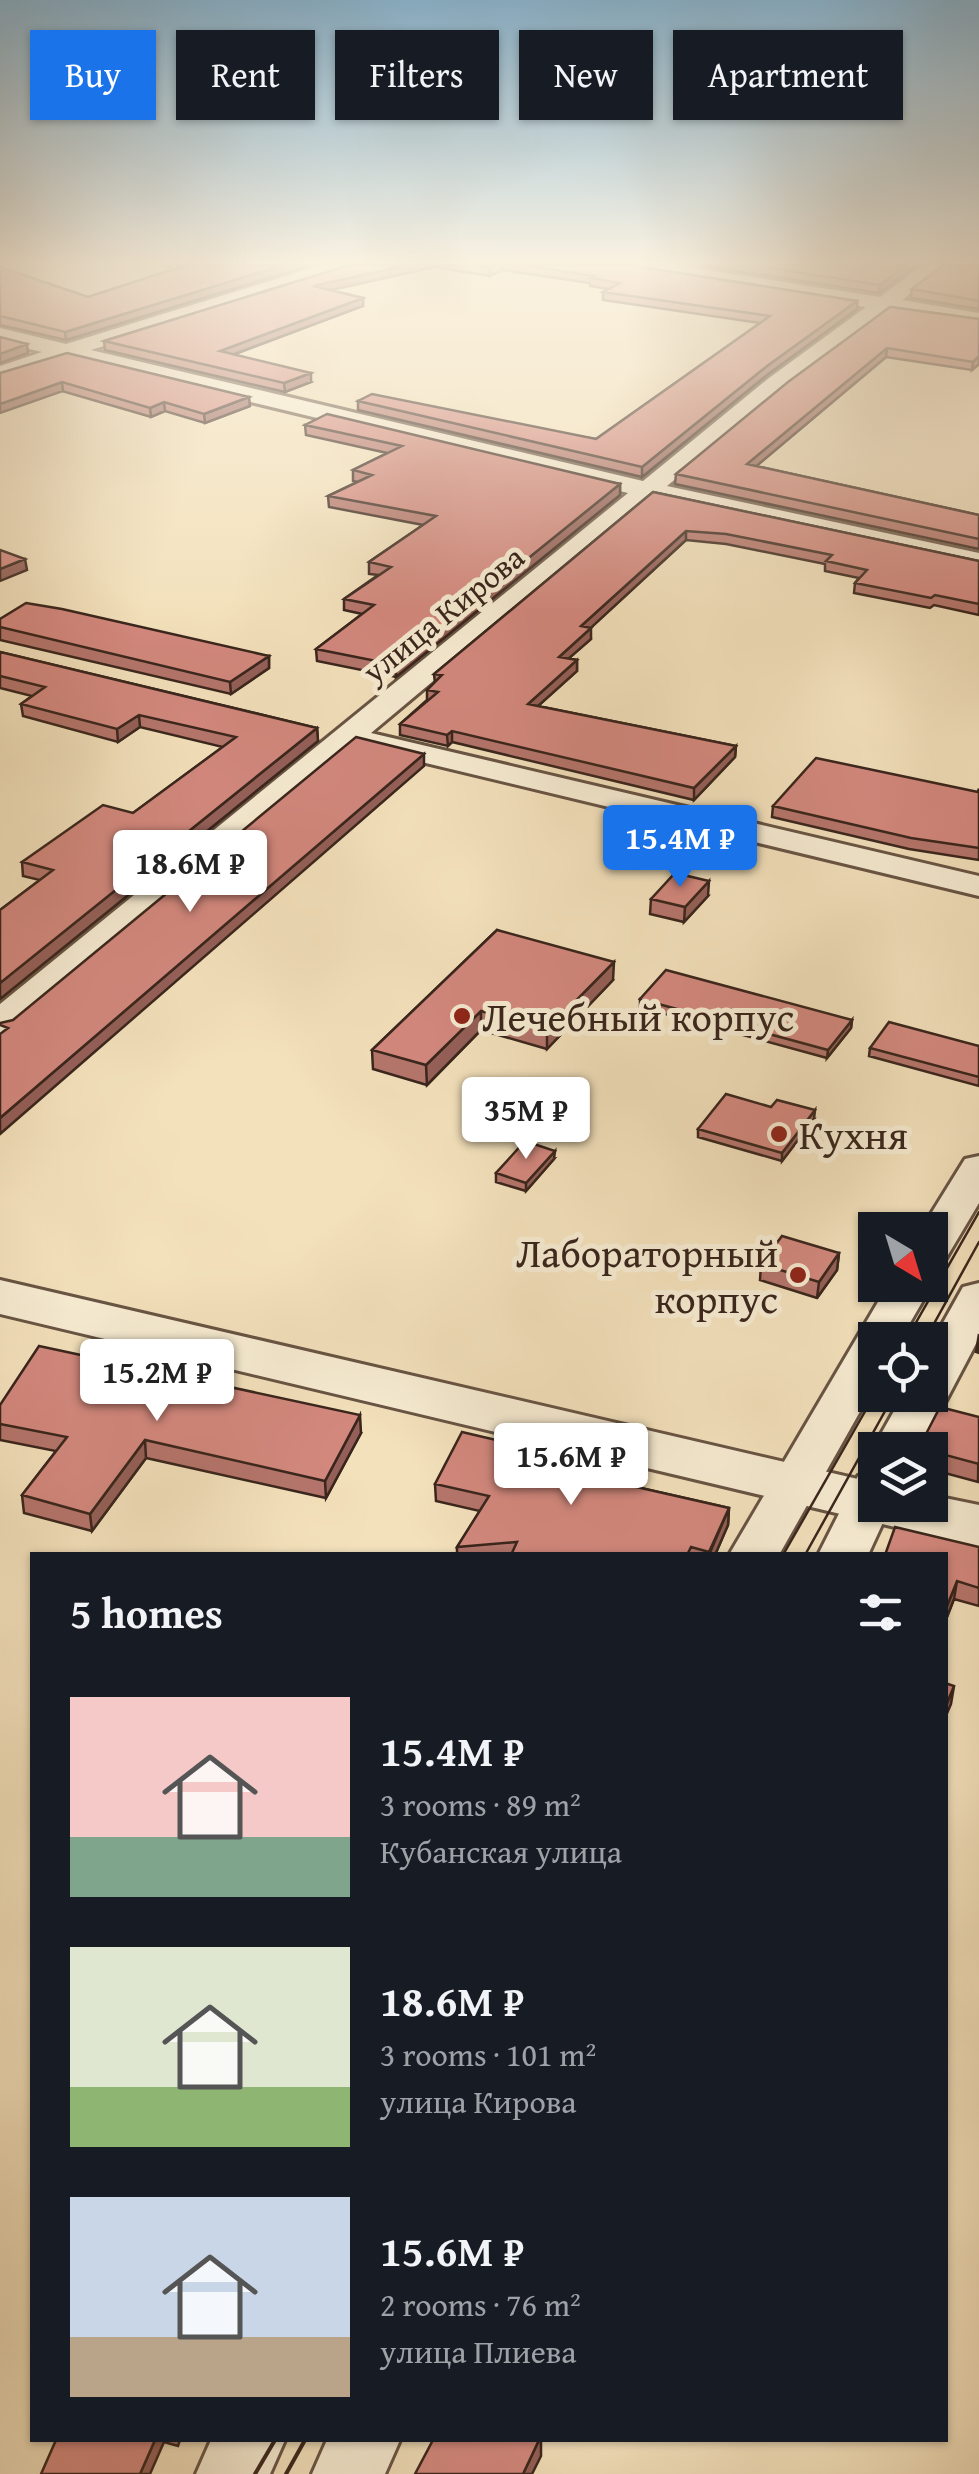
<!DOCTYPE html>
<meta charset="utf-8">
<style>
:root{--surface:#171b24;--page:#242831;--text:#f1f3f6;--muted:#9ea1a6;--accent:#1a73e8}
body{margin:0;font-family:"Gentium Book Plus",serif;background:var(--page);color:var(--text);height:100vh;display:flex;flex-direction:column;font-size:38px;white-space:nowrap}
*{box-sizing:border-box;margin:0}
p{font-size:32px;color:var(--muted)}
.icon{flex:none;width:55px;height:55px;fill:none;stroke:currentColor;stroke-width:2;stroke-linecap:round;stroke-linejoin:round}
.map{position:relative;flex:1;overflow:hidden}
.side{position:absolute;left:30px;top:1552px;width:918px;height:890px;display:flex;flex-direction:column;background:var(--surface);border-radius:0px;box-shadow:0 2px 8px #0004}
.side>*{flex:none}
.guide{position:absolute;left:30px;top:30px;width:920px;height:90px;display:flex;gap:20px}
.needle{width:65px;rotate:142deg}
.fabs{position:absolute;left:858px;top:1212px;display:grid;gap:20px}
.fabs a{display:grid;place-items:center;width:90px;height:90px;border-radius:0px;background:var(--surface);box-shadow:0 2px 8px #0004;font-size:50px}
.price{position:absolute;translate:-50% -85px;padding:0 22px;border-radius:10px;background:#fff;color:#222;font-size:32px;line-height:65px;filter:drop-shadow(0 2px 5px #0008)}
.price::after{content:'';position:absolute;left:50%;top:60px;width:30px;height:22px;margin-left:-15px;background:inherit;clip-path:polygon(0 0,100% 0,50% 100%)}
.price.on{background:var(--accent);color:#fff}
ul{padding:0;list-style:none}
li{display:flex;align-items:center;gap:30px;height:250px;padding:0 40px}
li span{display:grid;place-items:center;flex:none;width:280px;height:200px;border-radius:0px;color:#555}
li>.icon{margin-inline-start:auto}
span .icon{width:120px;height:120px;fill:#fffc;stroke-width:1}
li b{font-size:42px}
h2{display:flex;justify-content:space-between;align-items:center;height:120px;padding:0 40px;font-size:42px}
.chip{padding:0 35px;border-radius:0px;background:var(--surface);box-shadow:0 2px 8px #0004;font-size:35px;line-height:90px}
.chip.on{background:var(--accent);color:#fff}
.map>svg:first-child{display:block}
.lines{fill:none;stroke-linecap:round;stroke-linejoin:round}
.minor-casing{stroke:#685444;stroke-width:6}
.tertiary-casing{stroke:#685444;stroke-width:6}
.minor{fill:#f7ecd3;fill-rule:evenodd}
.tertiary{fill:#f7ecd3;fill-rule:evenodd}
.tram-far1{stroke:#39251c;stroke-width:2.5}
.tram{stroke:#39251c;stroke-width:4}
.wall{fill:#b5756c;stroke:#39251c;stroke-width:2.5}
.shaded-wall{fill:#945f58;stroke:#39251c;stroke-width:2.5}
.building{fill:#d3887e;stroke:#39251c;stroke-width:2.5}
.poi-dot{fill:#8f2418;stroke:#f7ecd3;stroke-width:4}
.labels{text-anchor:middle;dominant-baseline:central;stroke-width:10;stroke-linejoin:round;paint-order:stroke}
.far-street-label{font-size:32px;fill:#39251c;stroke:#f7ecd3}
.poi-label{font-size:40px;fill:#39251c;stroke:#f7ecd3;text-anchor:start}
</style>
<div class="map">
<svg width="979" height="2474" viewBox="0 0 979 2474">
<rect width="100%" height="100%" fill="#f3e1bc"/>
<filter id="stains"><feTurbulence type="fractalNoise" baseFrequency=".002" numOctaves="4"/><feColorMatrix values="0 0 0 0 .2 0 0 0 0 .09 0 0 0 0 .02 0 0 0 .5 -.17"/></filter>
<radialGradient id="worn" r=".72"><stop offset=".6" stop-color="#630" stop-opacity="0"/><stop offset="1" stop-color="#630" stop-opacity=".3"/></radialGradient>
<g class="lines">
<g class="minor-casing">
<path id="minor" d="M322 265H353L350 269 91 350 643 481 769 378 866 307 641 271 631 265H677L880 297 923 265H946L902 300 979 313V325L888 311 785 388 667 486 979 553V569L652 498 371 733 979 876V896L355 746 13 1031 0 1034V1004L628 493 68 358 0 380V366L42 352 0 342V328L66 344Z
M979 1156V1203L945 1260 930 1264V1230H921L965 1159Z
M930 1282 932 1285 900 1340H875V1385L779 1555H729L888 1285Z
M979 1283V1338L920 1450H875V1454L872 1450 903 1395H930V1346L963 1287Z
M875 1472V1505H891L868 1555H818L858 1476Z
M211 2440H285L270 2474H196Z
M327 2440H400L385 2474H312Z"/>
</g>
<g class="tertiary-casing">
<path id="tertiary" d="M0 1280 875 1483V1505H930V1495L979 1505V1547L0 1314Z"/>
</g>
<use href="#minor" class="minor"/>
<use href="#tertiary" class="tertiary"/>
<path class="tram-far1" d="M906 1340 979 1212
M925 1340 979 1242
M783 1555 875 1394
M805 1555 894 1395"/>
<path class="tram" d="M255 2474 275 2440
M286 2474 305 2440"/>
</g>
<path class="wall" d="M161 265H311L66 340 0 325V267L88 297 175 269Z
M350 265H637L641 267 857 301V309L767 375 642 477 358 410V401L596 439 760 323 603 300V292L608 289 590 286V283L502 270 490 276 434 267 331 290 363 298V306L235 354 311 382 285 392 105 350 104 341Z
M699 265H917L879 293Z
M979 265V309L911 298 912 289Z
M890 307 979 319V364L972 370 886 357 756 466 979 515V549L675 484 676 474Z
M0 373 250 406 205 423 165 411 151 417Z
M305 425 620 484V495L396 677 317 661 316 649 362 614 344 610V599L378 575 369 574V562L423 525 329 507 328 496 358 482 353 481V470L387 453 306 435Z
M653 492 979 561V615L934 605 930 608 854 593 855 583 859 578 825 571V564L726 544 686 540 590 628 591 639 569 658 577 660V671L538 706 736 746 735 757 694 800 452 742 448 746 400 735V724L427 700V690L435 683 434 674Z
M0 619 269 656V668L231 694 0 640Z
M0 652 317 728 318 741 0 999V910L40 880 23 876 22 862 133 813 223 747 140 727 118 742 23 716 21 704 32 696 0 688Z
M979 789V860L909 849 772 817 773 806 978 792Z
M708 896 684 922 650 914 651 899Z
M497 930 613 980 547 1049 481 1030 427 1085 373 1069 372 1050Z
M640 999 852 1020 851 1028 827 1058 640 1007Z
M979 1046V1086L869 1056 870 1048Z
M814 1119 782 1161 698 1137V1129Z
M554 1159 526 1191 496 1182V1173Z
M839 1253 837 1270 817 1298 760 1280 761 1264Z
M979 1334V1353L976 1352Z
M0 1405 361 1433 326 1498 146 1458 92 1531 24 1513 22 1495 56 1451 0 1440Z
M979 1417 978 1482 930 1469V1450H911L912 1446 926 1434Z
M509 1443V1453L588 1476 729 1508 728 1525 715 1555H457V1547L480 1511 436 1501 435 1484Z
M979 1547V1606L954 1599 945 1622V1555Z
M56 2440H180L178 2446 164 2442Z"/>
<path class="shaded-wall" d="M284 265H311L66 340 65 332Z
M408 265H434V267L313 294V286Z
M496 265H502V270L490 276V268Z
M907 265H917L879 293 880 285Z
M363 298V306L221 359 220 351Z
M857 301V309L767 375 642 477V467L767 366Z
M27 344 28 353 0 363V354Z
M887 348 886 357 747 474V464Z
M979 356V364L972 370 973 362Z
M311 373V382L285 392 284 383Z
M62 382 63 391 0 413V404Z
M249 397 250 406 205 423 204 414Z
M164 402 165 411 151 417 150 408Z
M620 484V495L396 677V665Z
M686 531V540L581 637V626Z
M25 559 27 570 0 581V569Z
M591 628V639L559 667V657Z
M269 656V668L231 694 230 682Z
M577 660V671L528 715V704Z
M139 715 140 727 118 742 117 729Z
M317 728 318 741 0 999V983Z
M452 731V742L448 746 447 735Z
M736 746 735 757 694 800V788Z
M424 754V766L0 1134V1118Z
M709 881 708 896 684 922 685 907Z
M614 962 613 980 547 1049V1030Z
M481 1011V1030L427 1085 426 1065Z
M852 1020 851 1028 827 1058 828 1050Z
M815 1110 814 1119 782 1161V1153Z
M555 1151 554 1159 526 1191V1183Z
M839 1253 837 1270 817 1298 819 1282Z
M360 1415 361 1433 326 1498 325 1481Z
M145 1440 146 1458 92 1531 90 1514Z
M729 1508 728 1525 715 1555H709Z
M957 1581 954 1599 945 1622V1611Z
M954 1686 951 1704 945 1718V1708Z
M155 2440H164V2442L150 2474H140Z
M539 2440H541V2456L532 2474H523Z"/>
<path class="building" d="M187 265H284L65 332 0 316V267L88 297Z
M350 265H408L313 286 363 298 220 351 311 373 284 383 104 341Z
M470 265H496L490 268Z
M521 265H637L641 267 857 301 767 366 642 467 358 401 372 394 596 439 770 316 603 292 620 283 591 278 595 276Z
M751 265H907L880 285Z
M943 265H979V301L912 289Z
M890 307 979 319V356L973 362 887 348 747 464 979 515V539L676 474 788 382Z
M0 337 27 344 0 354Z
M67 353 249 397 204 414 164 402 150 408 62 382 0 404V373Z
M327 414 620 484 396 665 316 649 374 605 344 599 391 567 369 562 436 516 328 496 372 475 353 470 402 446 305 425Z
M653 492 979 561V604L935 595 931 598 855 583 867 570 826 561 832 555 726 534 686 531 581 626 591 628 559 657 577 660 528 704 736 746 694 788 452 731 447 735 400 724 438 692 427 690 442 675 434 674Z
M0 550 25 559 0 569Z
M26 603 62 609 269 656 230 682 0 627V619Z
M0 652 317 728 0 983V910L53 870 22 862 103 805 133 813 236 737 139 715 117 729 21 704 45 687 0 676Z
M356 737 424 754 0 1118V1034L8 1028 0 1025V1023L13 1020Z
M816 758 978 792 979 789V848L911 838 773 806Z
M675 873 709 881 685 907 651 899Z
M497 930 614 962 547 1030 481 1011 426 1065 372 1050Z
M666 970 852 1020 828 1050 640 999Z
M889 1022 979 1046V1077L870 1048Z
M726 1094 771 1107 777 1100 815 1110 782 1153 698 1129Z
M525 1141 555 1151 526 1183 496 1173Z
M782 1236 839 1253 819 1282 761 1264Z
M39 1346 360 1415 325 1481 145 1440 90 1514 22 1495 67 1437 0 1424V1405Z
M940 1407 979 1417V1464L912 1446 916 1436 926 1434Z
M462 1432 509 1443 504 1452 588 1476 729 1508 709 1552 691 1547 687 1555H511L517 1542 457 1547 489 1496 435 1484Z
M895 1527 979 1547V1588L957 1581 945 1611V1555H885Z
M945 1683 954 1686 945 1708Z
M56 2440H155L140 2474H41Z
M433 2440H539L523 2474H415Z"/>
<linearGradient id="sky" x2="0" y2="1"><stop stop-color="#89b7d4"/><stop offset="0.43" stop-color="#faf2e1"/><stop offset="1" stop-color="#faf2e1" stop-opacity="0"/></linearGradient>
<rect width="979" height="611" fill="url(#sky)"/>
<g class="poi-dot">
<circle cx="462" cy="1016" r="10"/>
<circle cx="779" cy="1134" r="10"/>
<circle cx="798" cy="1275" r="10"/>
</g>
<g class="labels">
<g class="far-street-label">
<text transform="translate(443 614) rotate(-39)">улица Кирова</text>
</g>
<g class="poi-label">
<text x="482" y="1016">Лечебный корпус</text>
<text x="799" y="1134">Кухня</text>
<text x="778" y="1252" text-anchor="end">Лабораторный<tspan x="778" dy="46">корпус</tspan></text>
</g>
</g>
<rect width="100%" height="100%" filter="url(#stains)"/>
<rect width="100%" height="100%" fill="url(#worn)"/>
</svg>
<div class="fabs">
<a><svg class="needle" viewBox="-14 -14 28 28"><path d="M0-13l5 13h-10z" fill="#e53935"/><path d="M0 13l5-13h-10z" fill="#9ea1a6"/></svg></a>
<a><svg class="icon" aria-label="locate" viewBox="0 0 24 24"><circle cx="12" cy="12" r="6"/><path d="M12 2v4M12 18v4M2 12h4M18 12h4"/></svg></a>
<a><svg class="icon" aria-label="layers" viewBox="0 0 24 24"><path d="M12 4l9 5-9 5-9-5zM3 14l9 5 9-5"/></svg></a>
</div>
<b class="price on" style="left:680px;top:890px">15.4M ₽</b>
<b class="price" style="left:190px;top:915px">18.6M ₽</b>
<b class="price" style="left:526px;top:1162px">35M ₽</b>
<b class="price" style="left:157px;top:1424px">15.2M ₽</b>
<b class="price" style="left:571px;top:1508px">15.6M ₽</b>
<div class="guide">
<a class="chip on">Buy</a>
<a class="chip">Rent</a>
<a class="chip">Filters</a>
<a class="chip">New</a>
<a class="chip">Apartment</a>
</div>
<section class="side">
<h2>5 homes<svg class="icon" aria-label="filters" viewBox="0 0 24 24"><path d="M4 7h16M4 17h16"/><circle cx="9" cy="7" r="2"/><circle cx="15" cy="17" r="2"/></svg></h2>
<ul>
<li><span style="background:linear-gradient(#f6c9c9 70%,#7fa58c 0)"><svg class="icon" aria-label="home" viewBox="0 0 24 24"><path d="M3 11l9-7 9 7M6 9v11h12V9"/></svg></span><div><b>15.4M ₽</b><p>3 rooms · 89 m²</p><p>Кубанская улица</p></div></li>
<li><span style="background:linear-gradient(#dfe7d0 70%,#8fb573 0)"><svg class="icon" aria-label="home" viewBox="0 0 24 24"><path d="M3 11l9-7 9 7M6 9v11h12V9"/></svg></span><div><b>18.6M ₽</b><p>3 rooms · 101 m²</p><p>улица Кирова</p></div></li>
<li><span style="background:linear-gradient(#c9d6e8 70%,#b9a48a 0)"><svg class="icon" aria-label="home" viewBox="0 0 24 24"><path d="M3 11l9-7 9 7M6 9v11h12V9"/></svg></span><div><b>15.6M ₽</b><p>2 rooms · 76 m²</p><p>улица Плиева</p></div></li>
</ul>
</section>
</div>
